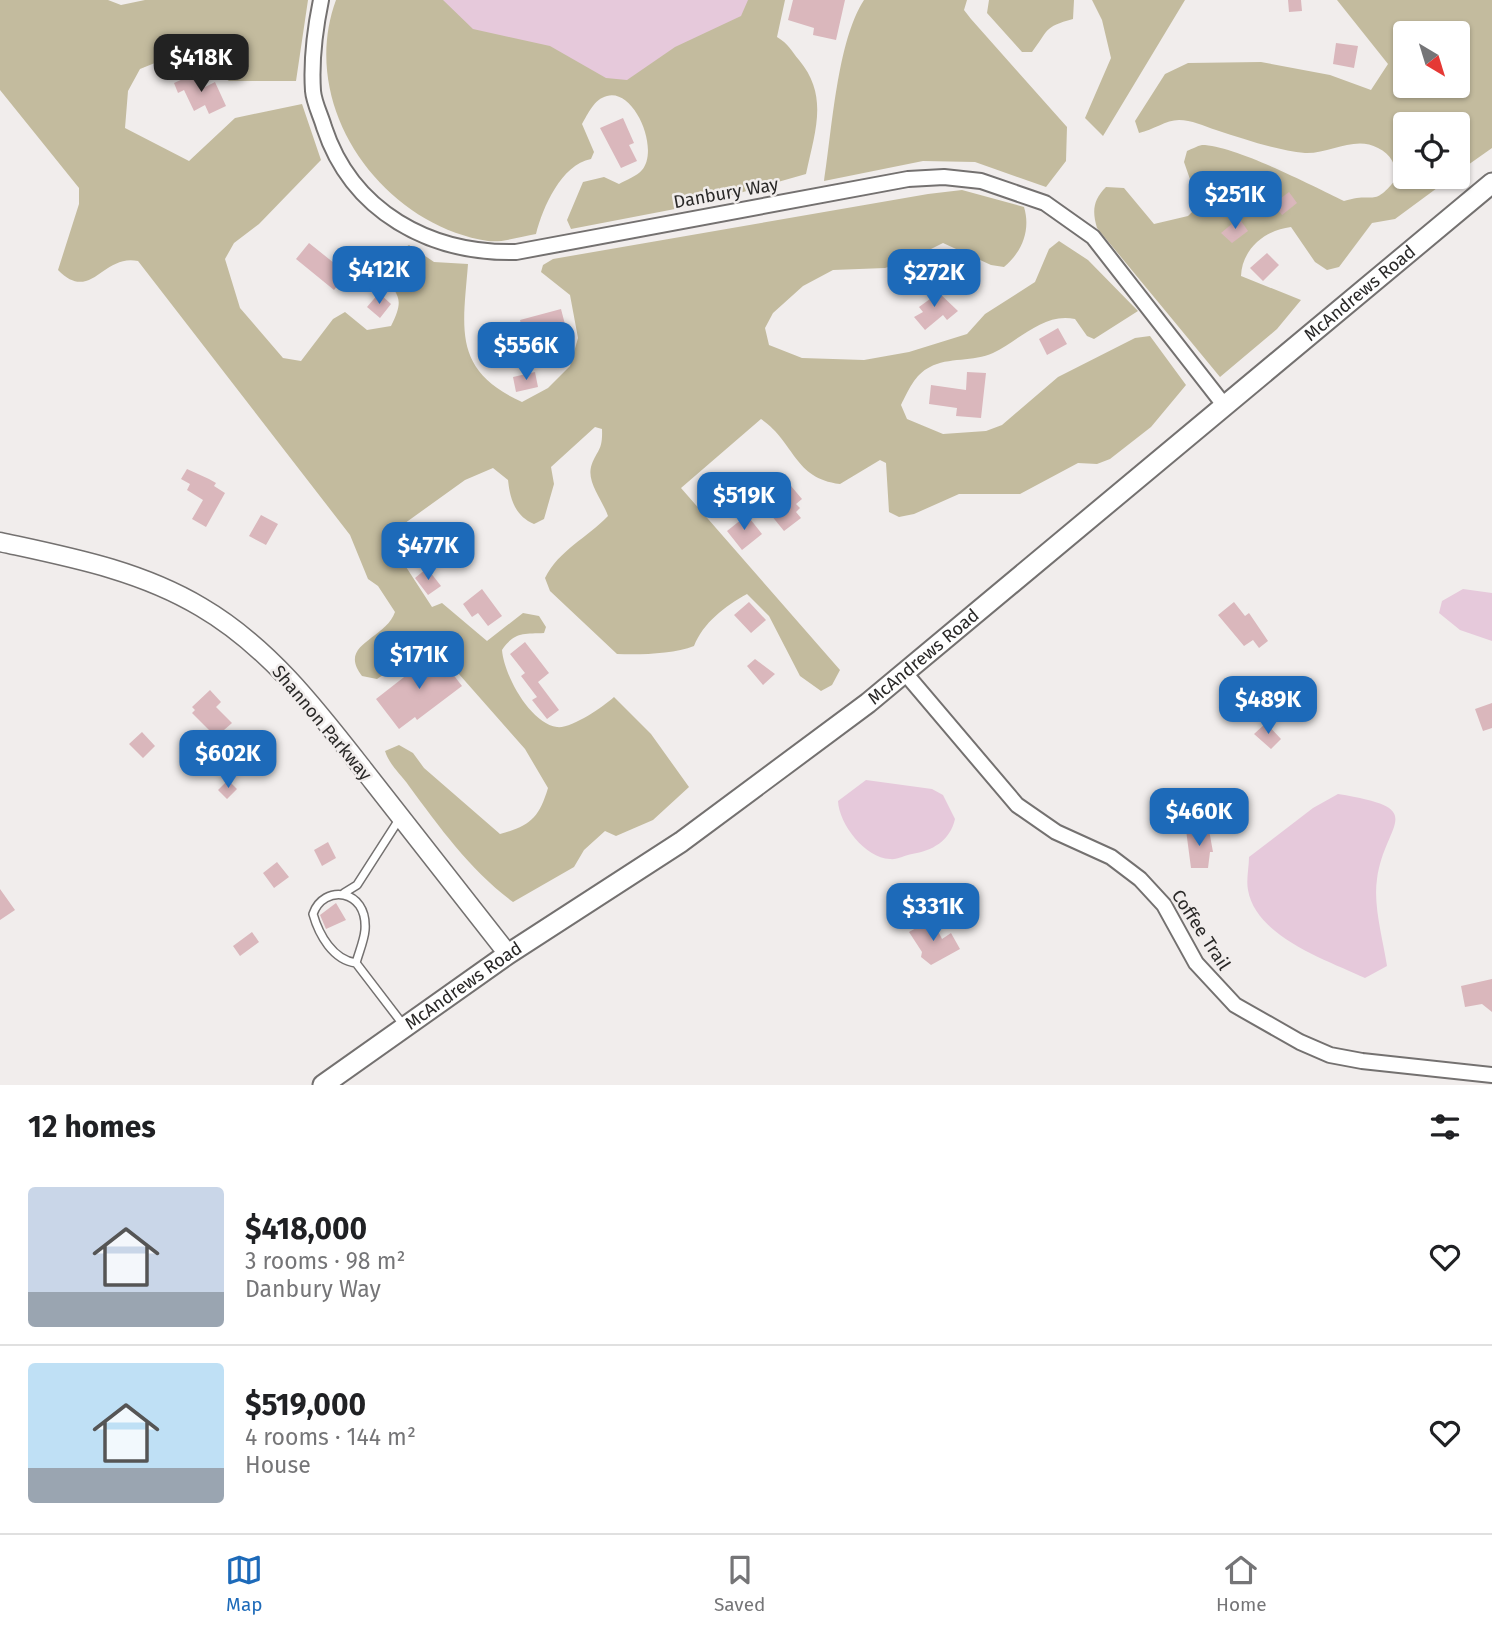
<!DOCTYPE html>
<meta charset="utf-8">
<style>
:root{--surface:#fff;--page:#f6f6f6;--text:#202124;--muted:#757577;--line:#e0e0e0;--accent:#1d6ab9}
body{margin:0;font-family:"Fira Sans",sans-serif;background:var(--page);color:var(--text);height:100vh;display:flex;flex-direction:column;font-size:26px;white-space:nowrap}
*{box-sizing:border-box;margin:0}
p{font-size:23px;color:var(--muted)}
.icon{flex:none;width:38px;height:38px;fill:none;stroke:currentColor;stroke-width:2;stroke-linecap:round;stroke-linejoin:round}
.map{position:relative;height:1085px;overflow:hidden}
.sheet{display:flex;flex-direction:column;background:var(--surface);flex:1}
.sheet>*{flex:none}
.needle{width:46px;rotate:142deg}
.buttons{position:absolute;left:1393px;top:21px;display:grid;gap:14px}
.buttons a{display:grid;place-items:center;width:77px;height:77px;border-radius:7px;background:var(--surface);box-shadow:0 2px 5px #0004;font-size:35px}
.price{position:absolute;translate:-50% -60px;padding:0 16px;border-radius:14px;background:var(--accent);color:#fff;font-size:23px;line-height:46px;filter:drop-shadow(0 2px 4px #0008)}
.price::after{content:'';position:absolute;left:50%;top:42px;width:21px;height:16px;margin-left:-10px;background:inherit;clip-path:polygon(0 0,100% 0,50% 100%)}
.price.selected{background:#222;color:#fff}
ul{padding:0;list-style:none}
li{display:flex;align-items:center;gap:21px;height:175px;padding:0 28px}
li+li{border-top:2px solid var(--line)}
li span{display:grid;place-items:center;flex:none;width:196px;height:140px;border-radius:7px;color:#555}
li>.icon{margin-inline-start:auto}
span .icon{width:84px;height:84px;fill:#fffc;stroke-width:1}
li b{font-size:30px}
h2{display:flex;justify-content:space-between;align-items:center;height:84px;padding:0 28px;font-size:30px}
.menu{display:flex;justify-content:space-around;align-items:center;height:98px;border-top:2px solid var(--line);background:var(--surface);font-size:19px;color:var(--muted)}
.menu a{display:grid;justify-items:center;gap:4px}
.menu .selected{color:var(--accent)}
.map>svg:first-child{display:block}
.forest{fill:#c3bb9e;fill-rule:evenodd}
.water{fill:#e6c9db}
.building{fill:#dab7bc}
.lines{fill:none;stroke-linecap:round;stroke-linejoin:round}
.service-casing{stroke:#747170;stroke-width:10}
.minor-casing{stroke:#747170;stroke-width:18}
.tertiary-casing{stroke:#747170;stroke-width:21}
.secondary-casing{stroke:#747170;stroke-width:23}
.service{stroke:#fff;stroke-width:7}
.minor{stroke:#fff;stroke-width:14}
.tertiary{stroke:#fff;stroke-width:18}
.secondary{stroke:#fff;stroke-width:19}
.labels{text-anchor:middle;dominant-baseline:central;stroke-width:5;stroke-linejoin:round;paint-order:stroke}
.street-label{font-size:18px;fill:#292827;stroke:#f1edec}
</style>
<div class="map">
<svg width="1492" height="1085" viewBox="0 0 1492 1085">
<rect width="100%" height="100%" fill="#f1edec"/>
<path class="forest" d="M0 0H108L121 5 145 0H308L296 81H229L189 54H177L140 69 128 91 125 128 189 161 235 118 302 104 321 160 259 224 234 243 225 259 240 308 283 358 301 361 333 319 345 312 367 330 391 326C406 296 397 296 382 272L384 260 409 245 434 262 468 264C463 329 452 370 522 402L548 388 570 366 578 338 570 295 541 272 543 265 553 259 928 194 962 190 1024 207C1031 230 1022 252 1004 267L991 265 943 243 907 261 885 268 833 270 803 286 773 313 765 328 769 345 802 358 864 360 909 352 967 334 985 314 1035 282 1049 249 1059 241 1088 260 1138 311 1094 339 1087 336 1075 319C1044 312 1020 340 993 353 974 362 948 357 930 367 915 374 908 391 901 405L907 419 943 434 986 431 1002 425 1058 377 1135 338 1150 336 1186 385 1151 427 1110 459 1097 464 1078 463 1020 494H959L914 514 899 517 889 512 886 463 880 460 840 484C793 478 795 442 761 419L681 488 840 670 832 685 821 691 800 676 769 616 747 594C725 606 703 623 694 646 674 654 640 655 617 654L550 591 545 578C559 550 587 538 608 516 603 501 587 483 591 467 596 450 603 452 602 429L595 427 551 467 554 484 544 519 534 524C515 516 510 499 508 480L493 468 465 480 394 531 397 553 432 607 442 603 487 641 523 613 539 616 546 627 544 633C523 634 514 632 502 650 504 675 530 723 557 727 571 729 603 707 614 697L651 734 689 787 653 820 616 836 605 831 584 850 574 867 513 902C471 871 440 828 409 786 400 773 390 766 385 751L399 745 413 753 424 768 500 834C530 826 539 818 548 788L525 749 436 648 426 646 377 679 362 676C337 644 385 640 395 612L378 586 368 579 350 535 138 261C103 253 91 304 58 270L79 204V188L0 90Z
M336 0H785L777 37C789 44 791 51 799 60 829 96 815 131 806 174L701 204 571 229 567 220 583 182 604 177 619 184C626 180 637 176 642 170 660 149 634 88 607 96 594 99 588 114 582 124L594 152 591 159C561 165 543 207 536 234 522 236 502 243 488 241 381 224 297 106 336 0Z
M864 0H967L964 10 971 19 1067 127 1066 161 1046 187 975 162 923 161 824 181C832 131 837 41 864 0Z
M989 0H1074L1073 19C1043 27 1049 30 1032 52H1022L987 13Z
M1092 0H1185L1103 136 1085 118 1111 58 1102 20Z
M1337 0H1492V148L1458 172V124H1405V177H1452L1395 219 1372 223 1339 267 1327 270 1315 262 1291 227C1265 230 1242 249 1241 276L1301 300 1277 329 1220 377 1097 228C1092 211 1093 200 1106 187L1124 188 1154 224 1188 216 1199 205 1184 162 1187 151C1192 149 1197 146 1202 145 1234 145 1313 186 1344 201 1376 191 1372 209 1397 178 1396 165 1391 154 1378 148 1355 135 1330 154 1305 153 1275 150 1244 139 1216 130 1204 126 1191 120 1179 120 1166 120 1153 130 1139 133L1135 121 1165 74 1188 63 1261 62 1330 75 1371 90 1388 64ZM1405 33H1458V86H1405Z"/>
<path class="water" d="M443 0H748L741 16 675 47 627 80 606 78 550 46 473 29Z
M1463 589 1492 593V641L1460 630 1439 613 1442 601Z
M866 780 932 789 943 795 955 819C950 841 932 851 912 854 905 855 897 860 890 859 865 858 839 824 838 801Z
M1338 794C1431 809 1385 821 1377 879 1373 906 1383 939 1387 966L1365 978C1327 960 1256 937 1248 890 1246 880 1249 867 1249 857L1313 808Z"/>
<path class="building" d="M793 0H845L836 40 813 35 814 28 788 20Z
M1288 0H1301L1302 11 1289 12Z
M1336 43 1358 46 1354 68 1333 64Z
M196 73 203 88 215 82 226 106 209 114 205 105 194 111 184 90 178 93 174 83Z
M623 118 634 143 629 145 637 161 621 168 600 128Z
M1289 192 1297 203 1282 215 1273 204Z
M1239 218 1248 231 1232 243 1221 233Z
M309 243 334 263 337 260 350 271 334 290 296 259Z
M1267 253 1279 265 1263 281 1250 268Z
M921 288 936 290 958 311 947 320 943 315 925 330 914 317 923 312 919 307 930 299Z
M379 293 391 304 380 318 367 307Z
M561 309 567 332 542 339 548 363 531 367 527 352 520 353 516 339 519 338 517 332 522 330 520 320Z
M1058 328 1067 344 1047 355 1039 339Z
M535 372 538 387 516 392 513 377Z
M967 372 986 373 981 418 956 416 957 408 929 404 931 385 966 390Z
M187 469 209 479 216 483 214 486 225 493 206 527 192 519 203 500 187 490 190 484 181 479Z
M791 486 802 499 796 504 800 508 796 512 801 518 784 531 771 515 775 512 770 505Z
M261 515 278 524 266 545 249 536Z
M747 515 762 534 742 550 727 531Z
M427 568 441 586 428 595 415 578Z
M482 589 502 616 488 626 478 613 472 617 463 604Z
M749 602 766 620 751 633 734 615Z
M1234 602 1245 616 1249 613 1268 641 1259 648 1253 640 1244 646 1218 615Z
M525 642 549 673 538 682 559 710 547 719 532 700 537 697 521 676 525 673 510 654Z
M436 652 462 686 417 720 415 717 399 729 376 699Z
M755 659 775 674 763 685 747 666Z
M210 690 221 702 216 707 232 723 216 737 192 713 195 710 192 707Z
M1492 703V728L1483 731 1475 709Z
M1266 723 1281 739 1271 749 1254 734Z
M142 732 155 746 143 758 129 744Z
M228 780 237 789 227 799 218 790Z
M1186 830H1209L1213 852H1210L1208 868H1191Z
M328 842 336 858 322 866 314 850Z
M277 862 289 877 274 888 263 873Z
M0 889 15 910 0 920Z
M336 903 346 920 326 929 320 915Z
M932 919 942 939 951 933 960 949 931 965 921 957 922 952 909 932Z
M252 932 259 942 240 956 233 946Z
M1492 979V1012L1482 1004 1465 1007 1461 986Z"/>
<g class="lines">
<g class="service-casing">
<path id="service" d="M344 893 357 885 400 818
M356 963C333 960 319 935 313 914 323 884 368 888 365 930 364 941 359 952 356 963L405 1027"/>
</g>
<g class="minor-casing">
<path id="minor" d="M321 0C315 29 311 61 313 91 314 103 321 116 324 127 352 212 430 254 516 252L908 179 944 177 981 181 1045 203 1093 237 1224 405
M905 673 1017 805 1056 832 1111 857 1140 879 1164 905 1196 963 1235 1005 1300 1042 1330 1055 1362 1061 1492 1075"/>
</g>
<g class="tertiary-casing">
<path id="tertiary" d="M0 542C69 557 139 570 201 607 273 649 323 718 374 783 419 840 464 897 508 954"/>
</g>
<g class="secondary-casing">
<g id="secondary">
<path id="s1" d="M323 1085 508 954 681 842 868 703 1492 183"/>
</g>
</g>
<use href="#service" class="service"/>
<use href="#minor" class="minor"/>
<use href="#tertiary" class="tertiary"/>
<use href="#secondary" class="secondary"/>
</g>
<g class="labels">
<g class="street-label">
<text transform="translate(726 193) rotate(-10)">Danbury Way</text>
<text stroke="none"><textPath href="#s1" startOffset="1306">McAndrews Road</textPath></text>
<text stroke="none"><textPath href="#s1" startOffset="738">McAndrews Road</textPath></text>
<text transform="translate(322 723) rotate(50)">Shannon Parkway</text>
<text transform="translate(1201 930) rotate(57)">Coffee Trail</text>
<text stroke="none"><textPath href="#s1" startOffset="172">McAndrews Road</textPath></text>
</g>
</g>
</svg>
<div class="buttons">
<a><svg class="needle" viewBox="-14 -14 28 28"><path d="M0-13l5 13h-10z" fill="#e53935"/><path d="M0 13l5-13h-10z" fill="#757577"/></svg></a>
<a><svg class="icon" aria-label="locate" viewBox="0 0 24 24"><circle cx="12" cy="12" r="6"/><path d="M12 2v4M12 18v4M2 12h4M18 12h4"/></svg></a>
</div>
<b class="price selected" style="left:201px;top:94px">$418K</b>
<b class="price" style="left:1235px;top:231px">$251K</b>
<b class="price" style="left:379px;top:306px">$412K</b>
<b class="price" style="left:934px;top:309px">$272K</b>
<b class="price" style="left:526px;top:382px">$556K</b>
<b class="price" style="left:744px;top:532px">$519K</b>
<b class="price" style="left:428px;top:582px">$477K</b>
<b class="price" style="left:419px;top:691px">$171K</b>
<b class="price" style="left:1268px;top:736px">$489K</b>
<b class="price" style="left:228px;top:790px">$602K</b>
<b class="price" style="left:1199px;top:848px">$460K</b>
<b class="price" style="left:933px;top:943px">$331K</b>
</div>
<section class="sheet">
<h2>12 homes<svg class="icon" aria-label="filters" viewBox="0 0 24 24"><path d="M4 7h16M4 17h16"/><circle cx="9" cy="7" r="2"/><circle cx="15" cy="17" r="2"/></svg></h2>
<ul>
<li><span style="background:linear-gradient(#c9d6e8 75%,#9aa5b1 0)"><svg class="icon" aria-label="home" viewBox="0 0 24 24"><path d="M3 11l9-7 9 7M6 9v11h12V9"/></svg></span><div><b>$418,000</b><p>3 rooms · 98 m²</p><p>Danbury Way</p></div><svg class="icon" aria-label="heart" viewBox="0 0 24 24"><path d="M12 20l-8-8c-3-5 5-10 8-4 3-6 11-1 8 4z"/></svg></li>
<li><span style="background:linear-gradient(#bfe0f5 75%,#9aa5b1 0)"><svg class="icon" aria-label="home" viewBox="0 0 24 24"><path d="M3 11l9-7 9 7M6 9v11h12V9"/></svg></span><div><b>$519,000</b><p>4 rooms · 144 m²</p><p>House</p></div><svg class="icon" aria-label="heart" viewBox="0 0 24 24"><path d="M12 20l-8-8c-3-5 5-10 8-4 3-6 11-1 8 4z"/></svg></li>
</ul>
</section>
<nav class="menu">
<a class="selected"><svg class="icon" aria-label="map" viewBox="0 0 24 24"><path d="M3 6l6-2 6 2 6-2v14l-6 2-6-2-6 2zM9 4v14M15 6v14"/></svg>Map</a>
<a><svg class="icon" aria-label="saved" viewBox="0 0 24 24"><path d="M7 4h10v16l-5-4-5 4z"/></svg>Saved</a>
<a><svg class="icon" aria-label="home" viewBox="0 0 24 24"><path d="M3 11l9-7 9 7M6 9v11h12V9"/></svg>Home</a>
</nav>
